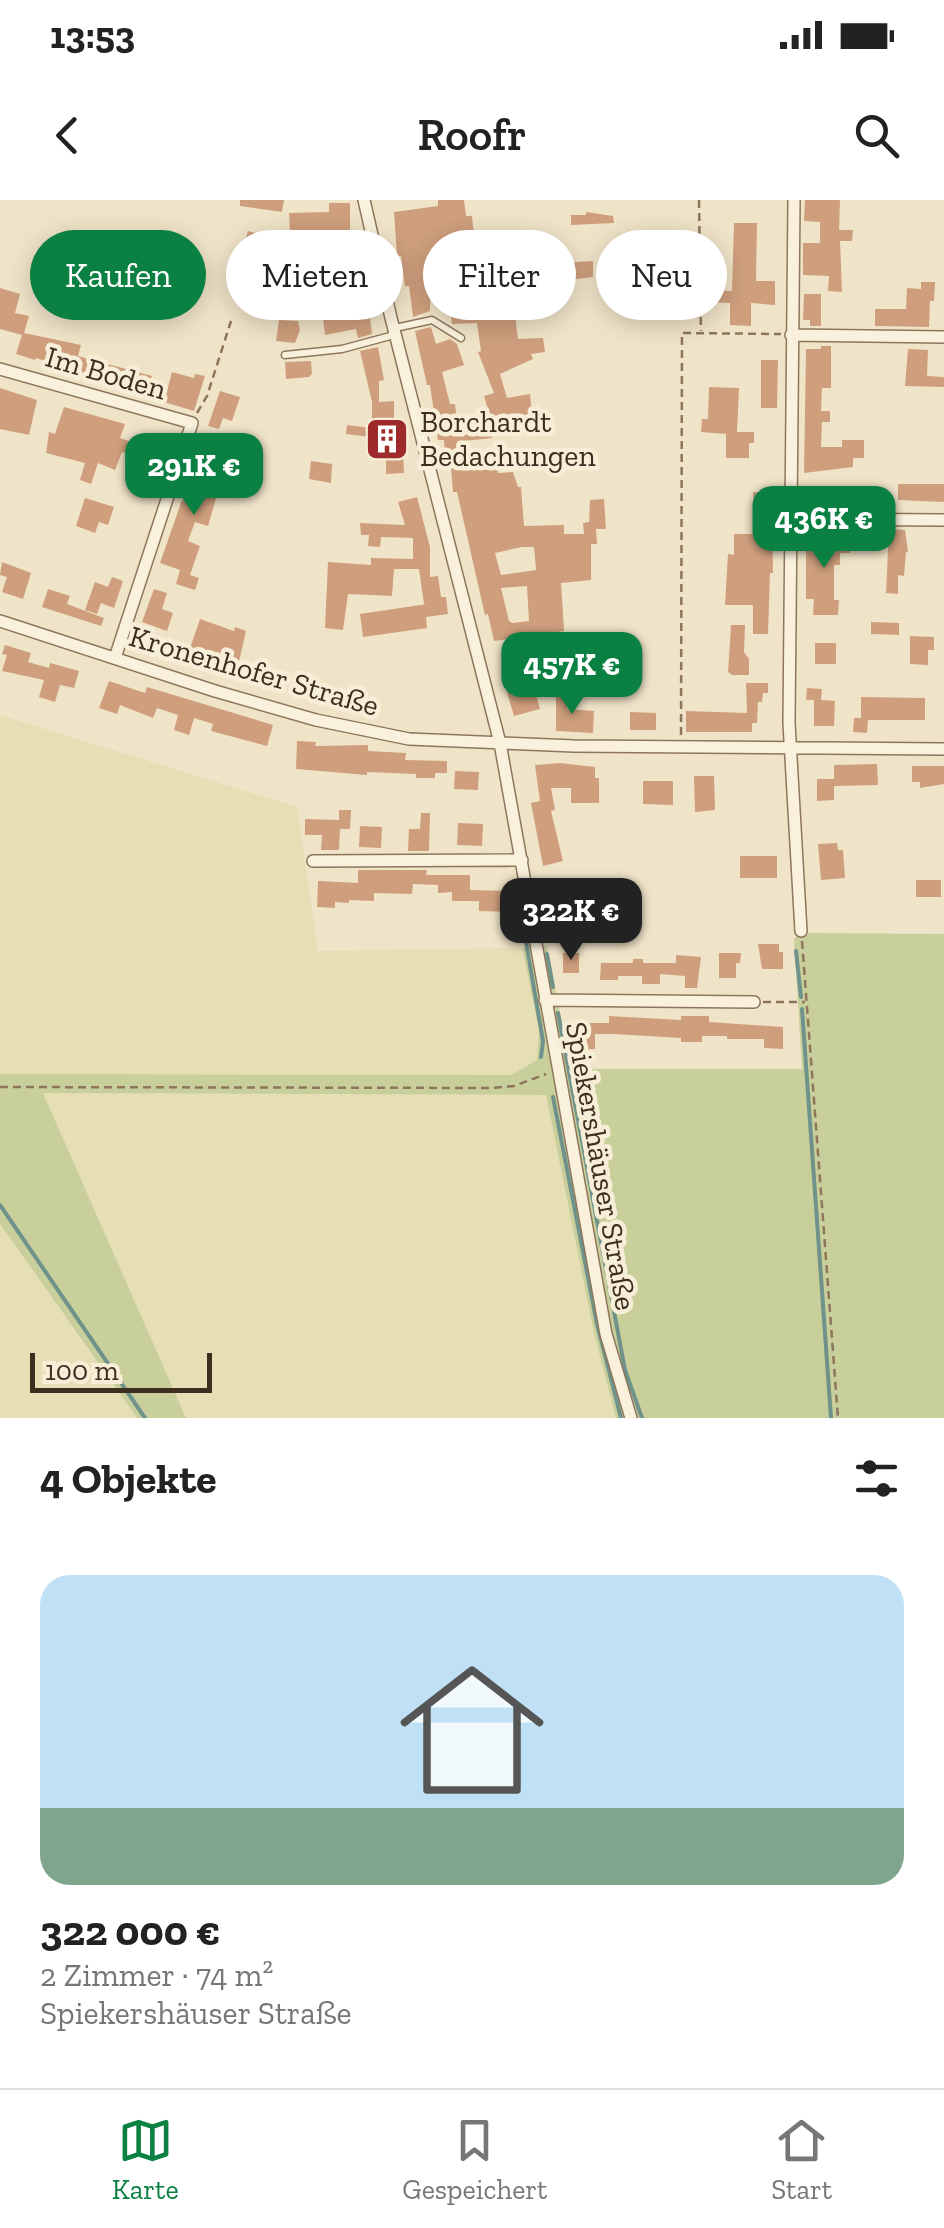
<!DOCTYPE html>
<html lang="de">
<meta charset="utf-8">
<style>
:root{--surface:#fff;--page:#f6f6f6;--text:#222;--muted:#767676;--line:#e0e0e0;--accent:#0b8043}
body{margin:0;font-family:"Zilla Slab",serif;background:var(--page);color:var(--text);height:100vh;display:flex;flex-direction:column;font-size:38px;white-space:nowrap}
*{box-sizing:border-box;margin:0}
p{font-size:32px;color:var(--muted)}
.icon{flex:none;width:55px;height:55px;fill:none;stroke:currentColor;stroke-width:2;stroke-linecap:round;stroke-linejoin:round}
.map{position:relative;height:1218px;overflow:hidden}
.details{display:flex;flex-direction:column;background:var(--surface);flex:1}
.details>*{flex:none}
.hud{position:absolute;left:30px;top:30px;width:885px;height:90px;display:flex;gap:20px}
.scale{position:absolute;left:30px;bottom:25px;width:182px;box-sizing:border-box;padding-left:10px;border:5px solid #3d2e20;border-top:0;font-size:28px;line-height:35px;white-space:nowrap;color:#3d2e20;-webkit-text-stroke:8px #f7eed8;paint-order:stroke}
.price{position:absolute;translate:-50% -85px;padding:0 22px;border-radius:20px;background:var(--accent);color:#fff;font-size:32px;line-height:65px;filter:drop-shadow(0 2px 5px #0008)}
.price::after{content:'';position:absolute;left:50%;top:60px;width:30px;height:22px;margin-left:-15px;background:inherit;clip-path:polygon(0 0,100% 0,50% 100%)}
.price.current{background:#222;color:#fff}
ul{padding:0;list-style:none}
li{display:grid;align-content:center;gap:20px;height:530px;padding:0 40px}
li span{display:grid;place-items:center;height:310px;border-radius:30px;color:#555}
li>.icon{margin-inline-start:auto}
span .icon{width:180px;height:180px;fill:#fffc;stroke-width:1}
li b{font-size:42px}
h2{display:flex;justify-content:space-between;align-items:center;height:120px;padding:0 40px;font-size:42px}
.pill{padding:0 35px;border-radius:45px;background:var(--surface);box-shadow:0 5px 25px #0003;font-size:35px;line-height:90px}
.pill.current{background:var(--accent);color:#fff}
.status{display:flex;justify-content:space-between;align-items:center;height:70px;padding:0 50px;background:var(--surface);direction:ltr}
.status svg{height:28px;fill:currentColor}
header{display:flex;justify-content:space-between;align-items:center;height:130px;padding:0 40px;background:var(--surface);font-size:45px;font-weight:600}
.dock{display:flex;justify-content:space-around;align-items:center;height:140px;border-top:2px solid var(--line);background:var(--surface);font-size:28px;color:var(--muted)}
.dock a{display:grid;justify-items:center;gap:5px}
.dock .current{color:var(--accent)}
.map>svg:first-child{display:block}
.farmland{fill:#e6deb5}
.green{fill:#c9cf9b}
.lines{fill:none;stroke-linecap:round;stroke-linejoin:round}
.stream{stroke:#6f938a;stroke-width:4}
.building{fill:#cf9f7d;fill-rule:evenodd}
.lane-casing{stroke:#8d765c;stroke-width:9}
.street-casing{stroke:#8d765c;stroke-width:14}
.path{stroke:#8d765c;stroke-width:2.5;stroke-dasharray:8 5;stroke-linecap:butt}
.lane{stroke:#faf1dc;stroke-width:6}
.street{stroke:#faf1dc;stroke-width:11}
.labels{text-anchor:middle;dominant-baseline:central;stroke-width:9;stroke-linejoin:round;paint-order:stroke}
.street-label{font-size:30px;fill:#3d2e20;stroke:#f7eed8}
.poi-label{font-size:30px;fill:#3d2e20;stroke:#f7eed8;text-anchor:start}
</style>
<div class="status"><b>13:53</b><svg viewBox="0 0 49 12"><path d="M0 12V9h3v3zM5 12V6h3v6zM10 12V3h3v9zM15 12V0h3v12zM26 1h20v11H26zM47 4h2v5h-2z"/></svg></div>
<header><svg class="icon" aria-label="back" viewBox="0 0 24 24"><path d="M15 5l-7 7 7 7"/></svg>Roofr<svg class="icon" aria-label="search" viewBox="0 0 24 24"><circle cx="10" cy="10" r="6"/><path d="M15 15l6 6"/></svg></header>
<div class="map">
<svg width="944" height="1218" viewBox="0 0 944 1218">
<rect width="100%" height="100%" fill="#f0e4c8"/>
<path class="farmland" d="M0 515 297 607 318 751 522 748 539 829 537 861 511 875 0 874Z
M43 893 546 895 594 1133 616 1218H186Z
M0 1024 60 1110 137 1218H0Z"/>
<path class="green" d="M810 733 944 734V1218H616L594 1133 546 895 43 893 186 1218H137L0 1024V874L511 875 537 860 539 829 522 748 547 746 571 869H802L794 738Z"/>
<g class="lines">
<path class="stream" d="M526 742 543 841 541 857
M796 751 801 797
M547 754 553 787
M802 809 831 1218
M558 813 625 1170 642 1218
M553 897 597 1124 621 1218
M0 1005 145 1218"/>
</g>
<path class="building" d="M240 0H284L282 12 240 6Z
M438 0H464L466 16H472L474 36H511L512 53 504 54 506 78 476 81V85L455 88 451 52 431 53 430 111 413 117 409 86H405L401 56H397L394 12 438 6Z
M805 0H840L839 30H853L852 41H840L842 92 828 91 829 76 803 75V43H820V22L804 21Z
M329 3H350V32H360L358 72 363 71 365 97 302 102V97H275V82H282L283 52 245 41 248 31 279 40 280 36H290L289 13 329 12ZM300 57 338 59 340 85 300 87Z
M586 12 613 16 614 23 571 25V15H586Z
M734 23H757L756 81H775V105L751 103V126L730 125V103L706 102 707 90 732 91Z
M593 61V77L569 80 568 73H562L561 63Z
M921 82H935L934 101H930L929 127 875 126V109H906L907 88 921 89Z
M0 88 20 94 15 113 29 116 24 133 81 145 78 156 152 176 147 193 125 190 126 186 55 167 56 164 36 158 35 160 16 154 22 135 0 129Z
M457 88 462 114 514 106 518 139 543 138 545 152 531 154 533 159 500 174 507 198 530 194 533 223 491 229 492 238 464 241 465 265 497 263 498 273 513 272 518 287H521L524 326 564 325V334H584L583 323 589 322 590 300 604 299 606 329H596L597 344H591V380L561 383 564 431 494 441 488 414 485 415 457 292H453L451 268H446L444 240H438L430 185H427L415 131 431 127 436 144 450 139 457 144 464 165 442 172 450 204H455L457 221 490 216 484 196 494 193 478 152 481 151 477 123 452 124 447 89ZM522 347H534L536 370 501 375 495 353ZM527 386 529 421 512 423 509 421 501 388Z
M804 94H821V126H810V120H803Z
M369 110 372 134 358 138 356 129 325 135 323 118Z
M279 120 298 121 300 130 295 143 276 141Z
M821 146H831V188H822L821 211H830V222H822L821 247H842V240H864V258H853V267L804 273 806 149H821Z
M378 147 384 180 379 181V202L394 201V252H403L404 273 386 274V248L378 246V238L346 234 347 225 372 228V202L360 151Z
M908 149 928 150 927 176 944 177V187L905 186Z
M761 160H778L777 208H761Z
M311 161 312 174 309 177 286 179 285 162Z
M172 172 194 178 195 174 205 176 194 211 164 202Z
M709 187 739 188 737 232H754V243H749V258H726V234L701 232 702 219H708Z
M0 188 37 200 29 235 0 229Z
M220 191 240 197 232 221 223 218 219 229 208 226Z
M64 207 125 224 120 238 137 244 141 235 170 245 163 267 156 265 155 268 140 263 142 258 122 252 115 270 98 263 91 284 80 280 85 263 46 253 49 232 55 234Z
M208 240 224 244 214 279 221 281 208 326 195 322 188 341 200 346 190 375 199 378 195 390 176 384 180 370 160 363 182 300 190 303 198 275 206 261 202 260Z
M311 261 332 264 331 283 309 279Z
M898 284H944V302L898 300Z
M821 290H839L842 306H838V310L817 308Z
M753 292 770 293V305H772L773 373H770L768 434H753V405H725L728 354 734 355V334H756Z
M868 292 891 293V310H867Z
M417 297 430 347V377L438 376 441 397H446L448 414 426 417 427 428 363 437 360 414 427 404H424L419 369H394L392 396 348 394 343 430 325 428 328 362 371 365V358L413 359V338L381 337 380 347 368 346 369 335H361L360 323 405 325 398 302Z
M85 298 114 307 108 325 99 322 95 333 76 326Z
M889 329 905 330 908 352H906L904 376 898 375V394L886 393Z
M806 335 850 336V353H840V365H834V400H839L838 415H813L814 399H806Z
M2 362 31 373 23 399 2 392 7 377 0 375Z
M112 377 123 381 114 408 101 403 97 414 85 410 95 382 108 387Z
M48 389 70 396 67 404 104 418 101 426 42 407Z
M154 389 167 393 162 409 173 413 167 431 142 422Z
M200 419 234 431 235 427 246 431 238 466 189 451Z
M871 422 899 423V435L871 434Z
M731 425H745L744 452 749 459V475H732L728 472Z
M910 436 934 437V450H928V465L910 464Z
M815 443H836V464H815Z
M5 445 31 453 28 462 49 468 50 463 79 471 74 488 60 485 55 502 39 497 44 480 2 471 7 455 2 454Z
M109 481 145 493 147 487 273 525 267 546 211 531 213 524 194 518 189 535 174 530 178 515 157 508 153 518 120 505 117 514 99 508Z
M746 483H768V493H763L762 502H758L757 523H752V532H686V511L747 513Z
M533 484 540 509 514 516 507 492Z
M807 488 822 489 821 500 835 501 834 526H814V500H806Z
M556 491H568L567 509 594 511 593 533 556 531Z
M861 497 925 498V520H868L867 533 853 532 854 518H861Z
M630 512 656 513V530H630Z
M297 541 316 542 315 546 368 545V551L406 553 405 560 447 561V573H435V578H416V574L367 572V575L296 569Z
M560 563 595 567V578H599V603H571V588H551L555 610 551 611 563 661 543 666 531 603 540 601 535 565Z
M877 564 878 585 834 586V600L817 601V579H834V565Z
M912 566H944V584L920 588V582H912Z
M455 571 479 572 478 590 454 589Z
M694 576H714L715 610 695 612Z
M643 581H673V605L643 604Z
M339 610H351L350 629H340L339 650H321L322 635H305V619L339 620Z
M421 613H430L429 651H408L409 629H420Z
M458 623 483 624 482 646 457 645Z
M360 626 382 627 381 648 359 647Z
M837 643 838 650H843L845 678 821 680 818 644Z
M740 656H777V678H740Z
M358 670H427L426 675H470V690L511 691 510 712 479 711V701H452V692L438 693V685L413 684 412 694 374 693V701L349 700V703L335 702V708L317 707 318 681 358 683Z
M916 680H941V697H916Z
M557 690 592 693 591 717H557Z
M758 744H779V752H783V769H762Z
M563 753H579V773H563Z
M719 753H741L740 763H736V778H719Z
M676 755 701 757 697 788H685V776L660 774V784H642V776H618V780H600L601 763H633V759H643V763H676Z
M609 816 681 820V816H709V822L783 827V849L764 848V839H727V836H702V842H681V838L613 834H595V849H576V823H609Z"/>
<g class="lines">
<g class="lane-casing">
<path id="lane" d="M395 128 432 120 461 138
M285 155 342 149 394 135"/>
</g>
<g class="street-casing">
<path id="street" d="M364 0 391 118 500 543 606 1134 631 1218
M794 0 789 523 801 731
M791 135 944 137
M0 169 192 223 115 458
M790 319 944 320
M0 421 215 491 316 520 409 539 574 546 944 549
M313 661 522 660
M545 800 754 802"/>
</g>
<path class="path" d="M699 0 701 131
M197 213 207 196 231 121
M681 535 682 133 781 134
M802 741 838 1218
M763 802H805
M0 887 492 888 514 886 546 874"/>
<use href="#lane" class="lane"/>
<use href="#street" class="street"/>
</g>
<defs>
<g id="building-square" transform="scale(2.25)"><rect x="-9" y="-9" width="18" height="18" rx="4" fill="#9e2a2b" stroke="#f7eed8"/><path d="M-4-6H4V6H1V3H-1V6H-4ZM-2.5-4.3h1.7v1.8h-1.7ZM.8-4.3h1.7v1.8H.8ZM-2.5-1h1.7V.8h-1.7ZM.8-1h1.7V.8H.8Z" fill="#fff"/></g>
</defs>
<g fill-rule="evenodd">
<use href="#building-square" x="387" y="239"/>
</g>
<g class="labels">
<g class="street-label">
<text transform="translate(106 173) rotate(16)">Im Boden</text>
<text transform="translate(254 471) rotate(16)">Kronenhofer Straße</text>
<text transform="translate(601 966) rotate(80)">Spiekershäuser Straße</text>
</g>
<g class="poi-label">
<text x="420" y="222">Borchardt<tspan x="420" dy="34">Bedachungen</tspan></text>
</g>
</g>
</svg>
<div class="scale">100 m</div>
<b class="price" style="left:194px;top:318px">291K €</b>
<b class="price" style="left:824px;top:371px">436K €</b>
<b class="price" style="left:572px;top:517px">457K €</b>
<b class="price current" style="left:571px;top:763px">322K €</b>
<div class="hud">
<a class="pill current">Kaufen</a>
<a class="pill">Mieten</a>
<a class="pill">Filter</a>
<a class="pill">Neu</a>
</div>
</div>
<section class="details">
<h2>4 Objekte<svg class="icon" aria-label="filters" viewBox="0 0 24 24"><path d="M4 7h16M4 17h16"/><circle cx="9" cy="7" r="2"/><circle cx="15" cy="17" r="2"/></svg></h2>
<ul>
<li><span style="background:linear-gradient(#bfe0f5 75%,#7fa58c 0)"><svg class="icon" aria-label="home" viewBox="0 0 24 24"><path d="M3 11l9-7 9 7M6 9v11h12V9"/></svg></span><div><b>322 000 €</b><p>2 Zimmer · 74 m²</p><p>Spiekershäuser Straße</p></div></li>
</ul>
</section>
<nav class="dock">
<a class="current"><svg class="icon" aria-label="map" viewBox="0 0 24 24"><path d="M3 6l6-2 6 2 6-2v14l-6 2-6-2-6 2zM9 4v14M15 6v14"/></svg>Karte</a>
<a><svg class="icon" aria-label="saved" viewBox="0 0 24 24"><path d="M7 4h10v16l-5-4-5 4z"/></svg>Gespeichert</a>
<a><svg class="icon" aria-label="home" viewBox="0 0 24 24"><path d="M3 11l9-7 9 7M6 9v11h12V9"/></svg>Start</a>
</nav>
